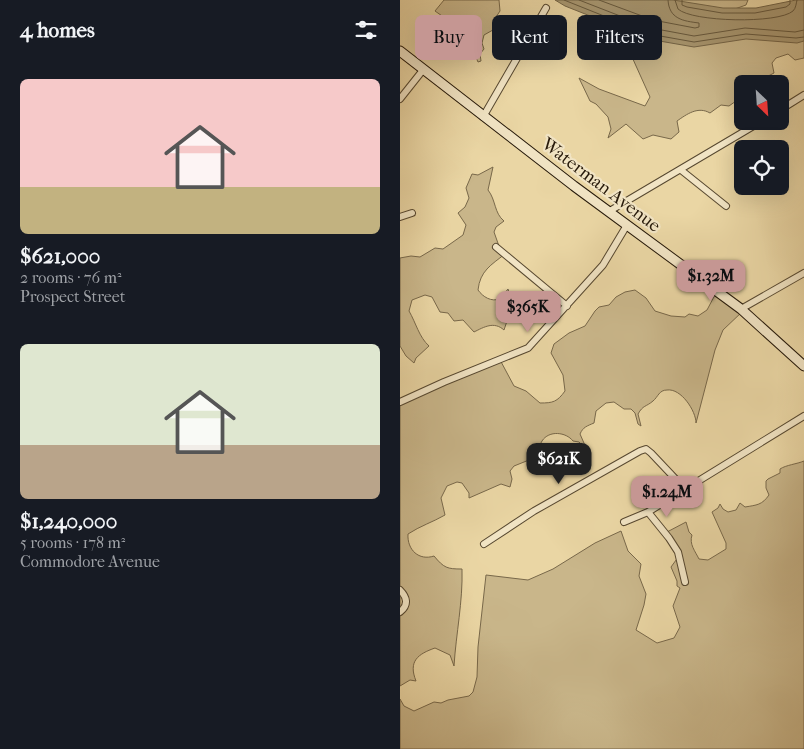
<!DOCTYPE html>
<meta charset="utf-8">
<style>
:root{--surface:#171b24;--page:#242831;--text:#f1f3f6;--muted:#9ea1a6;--accent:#c59692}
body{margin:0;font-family:"IM FELL French Canon",serif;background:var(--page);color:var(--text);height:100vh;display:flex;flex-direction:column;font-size:19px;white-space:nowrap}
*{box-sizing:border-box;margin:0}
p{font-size:16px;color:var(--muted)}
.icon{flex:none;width:28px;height:28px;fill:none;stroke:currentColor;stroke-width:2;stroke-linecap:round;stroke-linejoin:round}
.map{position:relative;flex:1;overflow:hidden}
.panel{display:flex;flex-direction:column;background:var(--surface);width:400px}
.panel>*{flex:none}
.hud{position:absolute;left:15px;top:15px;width:314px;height:45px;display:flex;gap:10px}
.needle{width:32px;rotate:155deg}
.fabs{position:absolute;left:334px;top:75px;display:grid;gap:10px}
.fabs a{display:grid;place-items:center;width:55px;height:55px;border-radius:8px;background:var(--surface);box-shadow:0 5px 20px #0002;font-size:25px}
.price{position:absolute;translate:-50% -42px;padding:0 11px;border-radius:10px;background:var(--accent);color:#111;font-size:16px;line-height:32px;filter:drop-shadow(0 1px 2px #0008)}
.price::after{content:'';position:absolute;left:50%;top:30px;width:15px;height:11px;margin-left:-8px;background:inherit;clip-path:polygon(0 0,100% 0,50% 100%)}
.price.selected{background:#222;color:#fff}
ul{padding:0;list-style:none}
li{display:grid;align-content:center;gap:10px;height:265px;padding:0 20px}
li span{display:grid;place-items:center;height:155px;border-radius:8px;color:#555}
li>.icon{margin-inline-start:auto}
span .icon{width:90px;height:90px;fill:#fffc;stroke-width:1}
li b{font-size:21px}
h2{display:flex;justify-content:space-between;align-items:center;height:60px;padding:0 20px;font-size:21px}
.chip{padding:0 18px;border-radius:8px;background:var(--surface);box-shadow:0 5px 20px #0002;font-size:18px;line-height:45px}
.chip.selected{background:var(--accent);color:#111}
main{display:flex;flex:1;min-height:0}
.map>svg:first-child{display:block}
.green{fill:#c9b68a;stroke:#78684a}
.water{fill:#a79670;stroke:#736447}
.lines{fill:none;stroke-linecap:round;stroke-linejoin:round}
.shore{stroke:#66583d;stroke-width:1}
.street-casing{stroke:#574830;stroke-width:8}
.secondary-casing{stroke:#26190a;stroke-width:11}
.street{stroke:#f1e4c4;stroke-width:6}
.secondary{stroke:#f1e4c4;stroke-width:9}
.labels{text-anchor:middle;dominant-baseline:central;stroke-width:4.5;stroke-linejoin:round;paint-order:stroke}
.street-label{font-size:18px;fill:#26190a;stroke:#f1e4c4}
</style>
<main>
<section class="panel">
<h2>4 homes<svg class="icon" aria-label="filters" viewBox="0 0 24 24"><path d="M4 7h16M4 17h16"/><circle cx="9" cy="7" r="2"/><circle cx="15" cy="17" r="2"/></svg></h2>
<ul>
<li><span style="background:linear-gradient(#f6c9c9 70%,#c2b280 0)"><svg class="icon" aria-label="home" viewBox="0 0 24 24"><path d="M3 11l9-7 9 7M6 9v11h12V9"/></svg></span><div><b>$621,000</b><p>2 rooms · 76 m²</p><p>Prospect Street</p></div></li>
<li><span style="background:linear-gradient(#dfe7d0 65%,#b9a48a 0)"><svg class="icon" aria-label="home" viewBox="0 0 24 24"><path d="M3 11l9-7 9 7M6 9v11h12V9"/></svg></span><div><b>$1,240,000</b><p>5 rooms · 178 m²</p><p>Commodore Avenue</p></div></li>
</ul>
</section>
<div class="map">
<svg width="404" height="749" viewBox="0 0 404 749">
<rect width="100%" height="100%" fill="#ead6a4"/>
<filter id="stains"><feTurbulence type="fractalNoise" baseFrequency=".004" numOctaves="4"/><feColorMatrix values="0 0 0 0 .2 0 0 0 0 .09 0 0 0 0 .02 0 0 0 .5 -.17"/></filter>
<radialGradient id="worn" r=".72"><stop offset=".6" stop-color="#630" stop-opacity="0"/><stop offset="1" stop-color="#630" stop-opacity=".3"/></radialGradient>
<path class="green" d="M44 0H99L100 11 96 17 100 26 84 35 82 43 84 49 80 54 81 61 78 62C72 47 69 46 56 38L47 40 49 24 45 18 35 11Z
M252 0H348L346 5 332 10Z
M214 17 338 35 404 36V58L395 60 388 54 376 58 372 63 374 73 353 84H342V100L336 101 329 106 321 105 310 113C298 106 287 114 277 121L279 132 271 139 253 135 243 139 226 124 208 138 211 129 208 117 196 104 190 101 179 78 199 89 245 106 250 97Z
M93 167 88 190C96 200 94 213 104 221L96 227 94 232 100 249 105 254C91 265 80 271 78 290 83 297 91 302 100 299L108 289 111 299 120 307 109 315 104 330C94 321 84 327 74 332L63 320 54 321 48 313 40 312 32 297 25 295 12 300 9 311C16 323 19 337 29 346L16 358 14 363 6 356 0 346V258L11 256 20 257 35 248 43 249 63 235 66 225 58 213 65 207 69 198 66 188 72 174 78 175Z
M235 290 246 298 255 311 271 316 285 317 289 314 298 316 307 310 316 293 343 311 323 330 315 350 296 423C296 411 281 388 267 390 259 390 258 397 253 401 246 407 243 405 238 414L241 426 238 424 235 413 231 409H224L214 402 206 403 196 411 194 423C187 426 183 427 180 434L187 450 179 442 173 441C166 432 149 430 142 441 139 446 139 451 139 456L114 466 110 471 112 479 110 487 101 484 69 498V493L62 483 57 482 47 486 41 498 45 515C33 522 20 526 8 534 7 550 19 561 34 556 44 568 47 569 62 569 63 601 56 634 54 666L50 655 35 648C18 654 8 661 16 681L10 680 0 686V400L99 358 114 386 126 391 140 403C153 403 157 402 165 391L163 375 151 353 154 344 169 333 185 326 195 311 199 307 209 305 216 297 225 292Z
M404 461V749H0V699L4 706 14 711 34 702 41 703 48 700 69 696 73 692 77 677 78 647 86 575 128 580 153 569 195 543 221 531 228 551 241 564 239 576 246 594 244 605 236 630 257 643 274 638 280 627 273 606 280 588 277 586V581L271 567 279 556 267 532 286 522 289 532 292 535C289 544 295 551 299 559L308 560 326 549V543L312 512 318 508 320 504 323 509 328 512 336 510 340 503 345 507C357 505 362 505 369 495L366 488V481L368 479 380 473V469C386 465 397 464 404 461Z"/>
<path class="water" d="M155 0H273L323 8H356L396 0H404V41L397 43 346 39 294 47 248 39 165 6Z"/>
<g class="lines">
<path class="shore" d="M164 0 249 34 294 42 346 34 396 38 404 37
M179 0 251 28 294 36 345 28 395 32 404 30
M199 0 253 20 295 28 299 27V23C283 21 269 19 268 0
M275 0 278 9C292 22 378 24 393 11 396 8 396 4 397 0
M282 0V5L287 7 322 13H355L386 7 390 4V0"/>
<g class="street-casing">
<path id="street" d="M0 99 23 70
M380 110 404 95
M83 117 146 8
M281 170 326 206
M208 212 362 121
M0 217 12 213
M96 247 167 306
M341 309 404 273
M0 402 44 382 128 348 203 265 227 225
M248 512 269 538 278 552 285 582
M224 522 248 512 404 416
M84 544 134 511 240 451 246 449 251 453 285 489
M0 590C7 597 9 605 0 612"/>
</g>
<g class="secondary-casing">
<path id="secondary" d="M0 51 174 186 341 309 404 366"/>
</g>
<use href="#street" class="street"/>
<use href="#secondary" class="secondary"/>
</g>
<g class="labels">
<g class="street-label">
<text transform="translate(201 185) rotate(37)">Waterman Avenue</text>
</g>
</g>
<rect width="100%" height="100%" filter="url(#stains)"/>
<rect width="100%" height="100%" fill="url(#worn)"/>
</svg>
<div class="fabs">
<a><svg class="needle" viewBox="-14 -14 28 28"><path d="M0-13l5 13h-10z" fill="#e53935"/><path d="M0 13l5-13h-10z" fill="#9ea1a6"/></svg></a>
<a><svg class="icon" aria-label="locate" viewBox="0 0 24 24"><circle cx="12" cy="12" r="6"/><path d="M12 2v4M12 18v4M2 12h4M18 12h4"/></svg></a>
</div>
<b class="price" style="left:311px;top:302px">$1.32M</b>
<b class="price" style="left:128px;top:333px">$365K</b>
<b class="price selected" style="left:159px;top:485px">$621K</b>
<b class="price" style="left:267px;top:518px">$1.24M</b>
<div class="hud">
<a class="chip selected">Buy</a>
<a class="chip">Rent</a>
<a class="chip">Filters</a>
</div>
</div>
</main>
